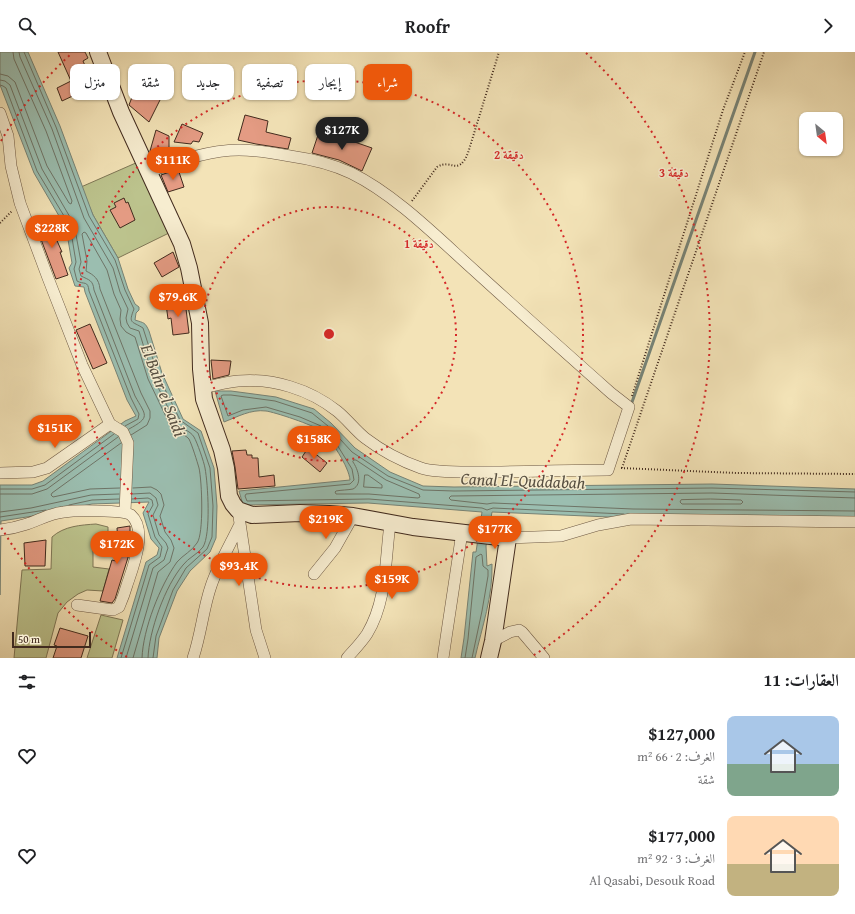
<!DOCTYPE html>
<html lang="ar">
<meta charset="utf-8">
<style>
:root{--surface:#fff;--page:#f6f6f6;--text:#202124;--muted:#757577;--accent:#ea580c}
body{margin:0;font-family:"Gentium Book Plus",Amiri,serif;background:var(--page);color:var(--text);direction:rtl;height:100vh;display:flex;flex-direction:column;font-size:15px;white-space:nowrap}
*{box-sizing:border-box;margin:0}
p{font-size:13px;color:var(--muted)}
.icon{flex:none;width:22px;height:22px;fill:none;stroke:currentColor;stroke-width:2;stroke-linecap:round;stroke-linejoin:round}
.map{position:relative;height:606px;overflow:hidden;direction:ltr}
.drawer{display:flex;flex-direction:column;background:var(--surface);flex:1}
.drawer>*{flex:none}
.top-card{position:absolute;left:12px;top:12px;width:400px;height:36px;direction:rtl;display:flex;gap:8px}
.needle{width:26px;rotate:151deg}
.tools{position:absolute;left:799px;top:60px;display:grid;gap:8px}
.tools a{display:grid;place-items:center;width:44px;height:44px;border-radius:8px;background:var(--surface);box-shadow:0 1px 3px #0004;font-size:20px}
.scale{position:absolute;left:12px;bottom:10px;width:79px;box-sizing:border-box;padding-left:4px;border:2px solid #422b1e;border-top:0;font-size:11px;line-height:14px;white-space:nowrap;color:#422b1e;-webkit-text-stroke:3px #f7edd0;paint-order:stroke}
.price{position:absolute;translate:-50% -34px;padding:0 9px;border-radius:14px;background:var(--accent);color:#fff;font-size:13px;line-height:26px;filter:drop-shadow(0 1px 2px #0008)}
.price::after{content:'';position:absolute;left:50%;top:24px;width:12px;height:9px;margin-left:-6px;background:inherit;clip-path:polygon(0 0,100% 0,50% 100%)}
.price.active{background:#222;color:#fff}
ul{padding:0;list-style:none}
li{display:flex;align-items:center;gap:12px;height:100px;padding:0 16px}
li span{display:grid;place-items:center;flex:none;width:112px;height:80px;border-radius:8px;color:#555}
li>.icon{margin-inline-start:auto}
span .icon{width:48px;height:48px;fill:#fffc;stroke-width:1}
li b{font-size:17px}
h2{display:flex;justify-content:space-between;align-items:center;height:48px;padding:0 16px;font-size:17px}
.pill{padding:0 14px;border-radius:8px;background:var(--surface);box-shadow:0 1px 3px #0004;font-size:14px;line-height:36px}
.pill.active{background:var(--accent);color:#fff}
header{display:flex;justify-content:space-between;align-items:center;height:52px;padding:0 16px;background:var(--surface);font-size:18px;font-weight:800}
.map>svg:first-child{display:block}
.green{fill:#bcc38d;stroke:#7f7756}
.water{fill:#9bbeb0;stroke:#778376}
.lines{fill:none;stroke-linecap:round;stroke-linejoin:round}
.shore{stroke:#6e7467;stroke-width:1}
.stream{stroke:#778376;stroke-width:3}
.building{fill:#e49b83;stroke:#422b1e}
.minor-casing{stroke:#6e5944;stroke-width:12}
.secondary-casing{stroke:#422b1e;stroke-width:18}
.path{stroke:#422b1e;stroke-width:2;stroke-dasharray:1 2;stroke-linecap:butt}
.minor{stroke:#f7edd0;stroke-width:11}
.secondary{stroke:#f7edd0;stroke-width:16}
.ring{fill:none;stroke:#d62828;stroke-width:2;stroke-dasharray:2 4}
.labels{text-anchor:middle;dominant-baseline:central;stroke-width:3;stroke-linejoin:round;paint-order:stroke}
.water-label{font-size:17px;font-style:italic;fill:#585042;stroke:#f7edd0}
.centre{fill:#d62828;stroke:#f7edd0;stroke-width:2}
.ring-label{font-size:12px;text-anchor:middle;font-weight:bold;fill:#d62828;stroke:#f7edd0;stroke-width:3;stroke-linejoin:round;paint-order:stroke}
</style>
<header><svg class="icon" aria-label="forward" viewBox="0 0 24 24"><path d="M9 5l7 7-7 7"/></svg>Roofr<svg class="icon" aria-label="search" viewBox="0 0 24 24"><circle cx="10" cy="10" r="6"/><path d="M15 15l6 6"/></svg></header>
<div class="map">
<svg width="855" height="606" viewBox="0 0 855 606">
<rect width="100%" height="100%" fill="#f3e3b7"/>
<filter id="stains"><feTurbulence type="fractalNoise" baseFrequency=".005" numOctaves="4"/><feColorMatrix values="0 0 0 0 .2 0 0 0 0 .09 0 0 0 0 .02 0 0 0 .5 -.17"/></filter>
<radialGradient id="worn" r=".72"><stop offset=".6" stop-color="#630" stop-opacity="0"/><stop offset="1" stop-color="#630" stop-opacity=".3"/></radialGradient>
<path class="green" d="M138 110 169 181 118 206 93 163 81 135Z
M96 472 108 475V486L97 488 93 492V515L109 517 103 539 87 538 78 542 67 550 58 561 46 606H14L22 518 51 517 52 485C64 474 81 473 96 472Z
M101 563 123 568 112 606H87Z"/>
<path class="water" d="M0 0H28L60 74 93 163 118 206 128 237 135 252 139 255V258L136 261 135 268C144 271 145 270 149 279L162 321 183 367 201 379 214 416 217 454 216 486 210 500 190 519 177 539 159 586 157 606H117L146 510 157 503 159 496 151 487 143 461 149 450 92 452 33 464 1 469 0 543V433H32L43 429 125 369 136 364 127 348 85 240 84 235 75 234 69 216 72 211 66 176 34 121 0 33Z
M215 339H231L276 345 314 357 331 371 355 396 390 420 423 434 454 435 712 432 855 437V468L633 466 492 460 486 494 487 514 492 512C493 544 482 575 475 606H461L464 586 473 500H476L482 460 368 451 243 453 239 439 350 428C349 415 331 387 321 379 314 373 274 360 266 359 251 357 237 365 224 370Z"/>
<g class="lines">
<path class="shore" d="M19 0 20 5 52 77 84 166 113 216 120 240 128 257 126 266 127 271 130 276 139 279 153 325 175 370C180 377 190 378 194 385 197 390 204 410 205 416 208 432 211 482 203 495 198 502 188 506 183 513 165 534 149 579 148 606
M24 0 56 75 89 164 115 208 125 238 134 257C128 272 132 269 143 276L158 323 180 368 198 381 210 416 213 454 212 485 207 497 186 516 173 538 156 584 153 606
M0 22 8 24 15 30 47 114 69 151 71 152 72 149 46 79 14 7 13 0
M0 28 5 29 10 33 42 117 74 172 81 210 79 217 81 224C89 228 93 228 94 238L135 344C146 364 151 365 129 377
M0 33 3 34 6 36 37 119 70 174 76 210 74 217 77 229C84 233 88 228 89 239L131 346 139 362 138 367 125 374
M131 383 147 373 150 366V359L141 341 100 237C99 227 94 223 86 219L87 209 82 182 84 180 86 181 107 218 114 242 121 258 120 267 121 274 126 280 135 285 148 327 170 373C174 381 184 381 189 387 192 393 197 409 199 416 202 429 204 482 197 491 192 499 183 503 177 510 160 534 143 577 142 606
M354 408H356L386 428 419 442 420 445 418 446 369 442H336L335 440 336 439C341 438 348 438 353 437 363 432 358 417 353 410Z
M365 423H368L382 433V436L364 435Z
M120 436 90 437 53 445 51 443 52 441 121 391
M133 436 151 435 157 438 161 442 164 453 160 464 165 480 171 488 174 496 170 510 158 520 133 606
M0 437H32L45 433 114 382
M0 442H32L47 437 118 385
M855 446 712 441 451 444 449 446 451 448 487 452 493 451 633 457 855 459
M711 447 741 448 743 450 741 452H682L680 450 681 448Z
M69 453 92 448 119 447
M0 460 31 456 91 443 119 442
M624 462 493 456 487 458 482 456 369 447 247 449 245 444 246 442 350 432 354 428 352 417 331 383 321 374 300 365 266 355 243 358 228 364 221 344 223 343H231L275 349 312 361 328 374 352 400 388 424 423 438 454 439 712 436 855 440
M0 465 46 458
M121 606 149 513 160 505 162 495 155 485 148 462 153 453 152 448 148 446 132 447
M126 606 153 516 164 508 168 496 166 491 159 483 153 463 158 453 156 446 150 441 132 442
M465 606 468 587 476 505 481 502 482 503 483 514 488 518V524L482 559 472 606"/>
<path class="stream" d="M631 353 755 0"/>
</g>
<path class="building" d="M58 0H85L88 6 83 9 94 34 62 49 57 36 71 29Z
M139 27 167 34 149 70 129 53Z
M245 63 268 69 266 80 291 86 288 97 256 92 238 88Z
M182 72 203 81 199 90 193 89 191 92 174 90Z
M156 78 169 84V104L151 102 150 99Z
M319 80 342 89 343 86 372 96 362 119 339 108 312 101Z
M178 117 184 135 168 140 161 123Z
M124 146 126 151 128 150 135 168 120 176 110 158 116 155 114 151Z
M47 166 62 200H60L68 223 56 227 39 182 42 180 38 171Z
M173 200 179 215 162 225 154 211Z
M185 249 189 281 173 283 171 266 168 267 166 252Z
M90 272 107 311 93 317 76 278Z
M211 308 231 309 229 323 213 327Z
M308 396 327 411 320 420 302 405Z
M246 398 247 403H252V406H258L259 425 274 423 275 434 238 437 235 415 232 399Z
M130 474V489H131V496L115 547 112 551 100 549 112 508 116 509 115 491H118L117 476Z
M46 488 45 514H25L24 491Z
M60 576 88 584 81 606H53L57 594 54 593Z"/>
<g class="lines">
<g class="minor-casing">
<path id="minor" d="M0 61 8 84 11 114 20 151 48 226 82 313 110 372 123 380 128 391 125 460
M149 120C177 109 209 98 239 98 256 98 274 101 290 104 311 107 332 112 351 121 396 143 439 187 476 220 521 261 566 301 611 341L629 355 608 418C566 418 523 420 481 420 465 420 436 421 421 416 401 409 382 399 365 386 355 378 347 367 337 359 309 337 273 326 238 329 226 330 214 334 202 336
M0 421 33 420 47 416 110 372
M238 458 256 578 265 606
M0 478C9 477 18 475 27 472 39 468 51 461 64 460 74 458 124 458 131 463 148 478 133 515 127 533 125 540 122 548 119 555L113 558 77 553
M508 486 561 484 598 473 631 467 855 470
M314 522 335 496 353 464
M493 589 510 580 519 578 522 580 544 606
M193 606C201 583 203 557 211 534 218 513 230 493 240 472
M347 606C354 598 361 591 367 582 387 549 385 509 390 472
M443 606 462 480"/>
</g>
<g class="secondary-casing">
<path id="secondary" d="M98 0 121 60 182 192 189 216 200 271 201 317 204 347 222 398 226 416 229 444 233 452 238 458 252 463 300 461 329 462 353 464 413 475 508 486 493 589 489 606"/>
</g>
<path class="path" d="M412 149 437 115C451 106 458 125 468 101L499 0
M0 171 12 159
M632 344 723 58 745 0
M621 416 736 421 855 422
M622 416 764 0"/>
<use href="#minor" class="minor"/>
<use href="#secondary" class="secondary"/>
</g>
<g class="ring">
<circle cx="329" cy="282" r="127"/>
<circle cx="329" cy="282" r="254"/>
<path d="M127 605A381 381 0 0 1 1 475M1 89A381 381 0 0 1 72 1M586 1A381 381 0 0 1 531 605"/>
</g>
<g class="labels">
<g class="water-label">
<text transform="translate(164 338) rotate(69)">El Bahr el Saidi</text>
<text transform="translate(523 428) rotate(2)">Canal El-Quddabah</text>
</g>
</g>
<circle cx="329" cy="282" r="6" class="centre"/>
<g class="ring-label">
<text x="509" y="107">2 دقيقة</text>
<text x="674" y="125">3 دقيقة</text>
<text x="419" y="196">1 دقيقة</text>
</g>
<rect width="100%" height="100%" filter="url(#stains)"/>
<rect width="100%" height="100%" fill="url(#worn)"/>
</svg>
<div class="tools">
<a><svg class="needle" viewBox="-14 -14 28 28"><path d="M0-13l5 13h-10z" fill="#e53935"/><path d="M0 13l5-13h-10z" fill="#757577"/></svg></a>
</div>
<div class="scale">50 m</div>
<b class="price active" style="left:342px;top:99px">$127K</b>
<b class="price" style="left:173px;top:129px">$111K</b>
<b class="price" style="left:52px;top:197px">$228K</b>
<b class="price" style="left:178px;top:266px">$79.6K</b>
<b class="price" style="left:55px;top:397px">$151K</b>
<b class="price" style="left:314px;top:408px">$158K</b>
<b class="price" style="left:326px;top:488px">$219K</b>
<b class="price" style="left:495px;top:498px">$177K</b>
<b class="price" style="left:117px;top:513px">$172K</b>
<b class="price" style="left:239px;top:535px">$93.4K</b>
<b class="price" style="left:392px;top:548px">$159K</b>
<div class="top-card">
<a class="pill active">شراء</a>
<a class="pill">إيجار</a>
<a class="pill">تصفية</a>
<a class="pill">جديد</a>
<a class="pill">شقة</a>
<a class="pill">منزل</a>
</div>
</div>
<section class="drawer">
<h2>العقارات: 11<svg class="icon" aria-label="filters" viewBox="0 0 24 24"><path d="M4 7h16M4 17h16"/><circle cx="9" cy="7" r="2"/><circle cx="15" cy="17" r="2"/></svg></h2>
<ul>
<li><span style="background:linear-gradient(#a9c7e8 60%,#7fa58c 0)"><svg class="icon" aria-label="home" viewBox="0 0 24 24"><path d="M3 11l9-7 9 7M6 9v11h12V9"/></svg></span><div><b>$127,000</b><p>الغرف: 2 · 66 m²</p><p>شقة</p></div><svg class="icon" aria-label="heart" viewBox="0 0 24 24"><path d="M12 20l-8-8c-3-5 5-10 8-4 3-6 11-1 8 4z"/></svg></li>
<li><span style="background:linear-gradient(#ffd9b3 60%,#c2b280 0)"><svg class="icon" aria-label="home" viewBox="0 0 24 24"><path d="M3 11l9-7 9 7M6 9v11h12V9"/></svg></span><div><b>$177,000</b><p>الغرف: 3 · 92 m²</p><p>Al Qasabi, Desouk Road</p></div><svg class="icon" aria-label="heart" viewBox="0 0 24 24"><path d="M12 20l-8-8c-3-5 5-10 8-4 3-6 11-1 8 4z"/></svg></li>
</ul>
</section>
